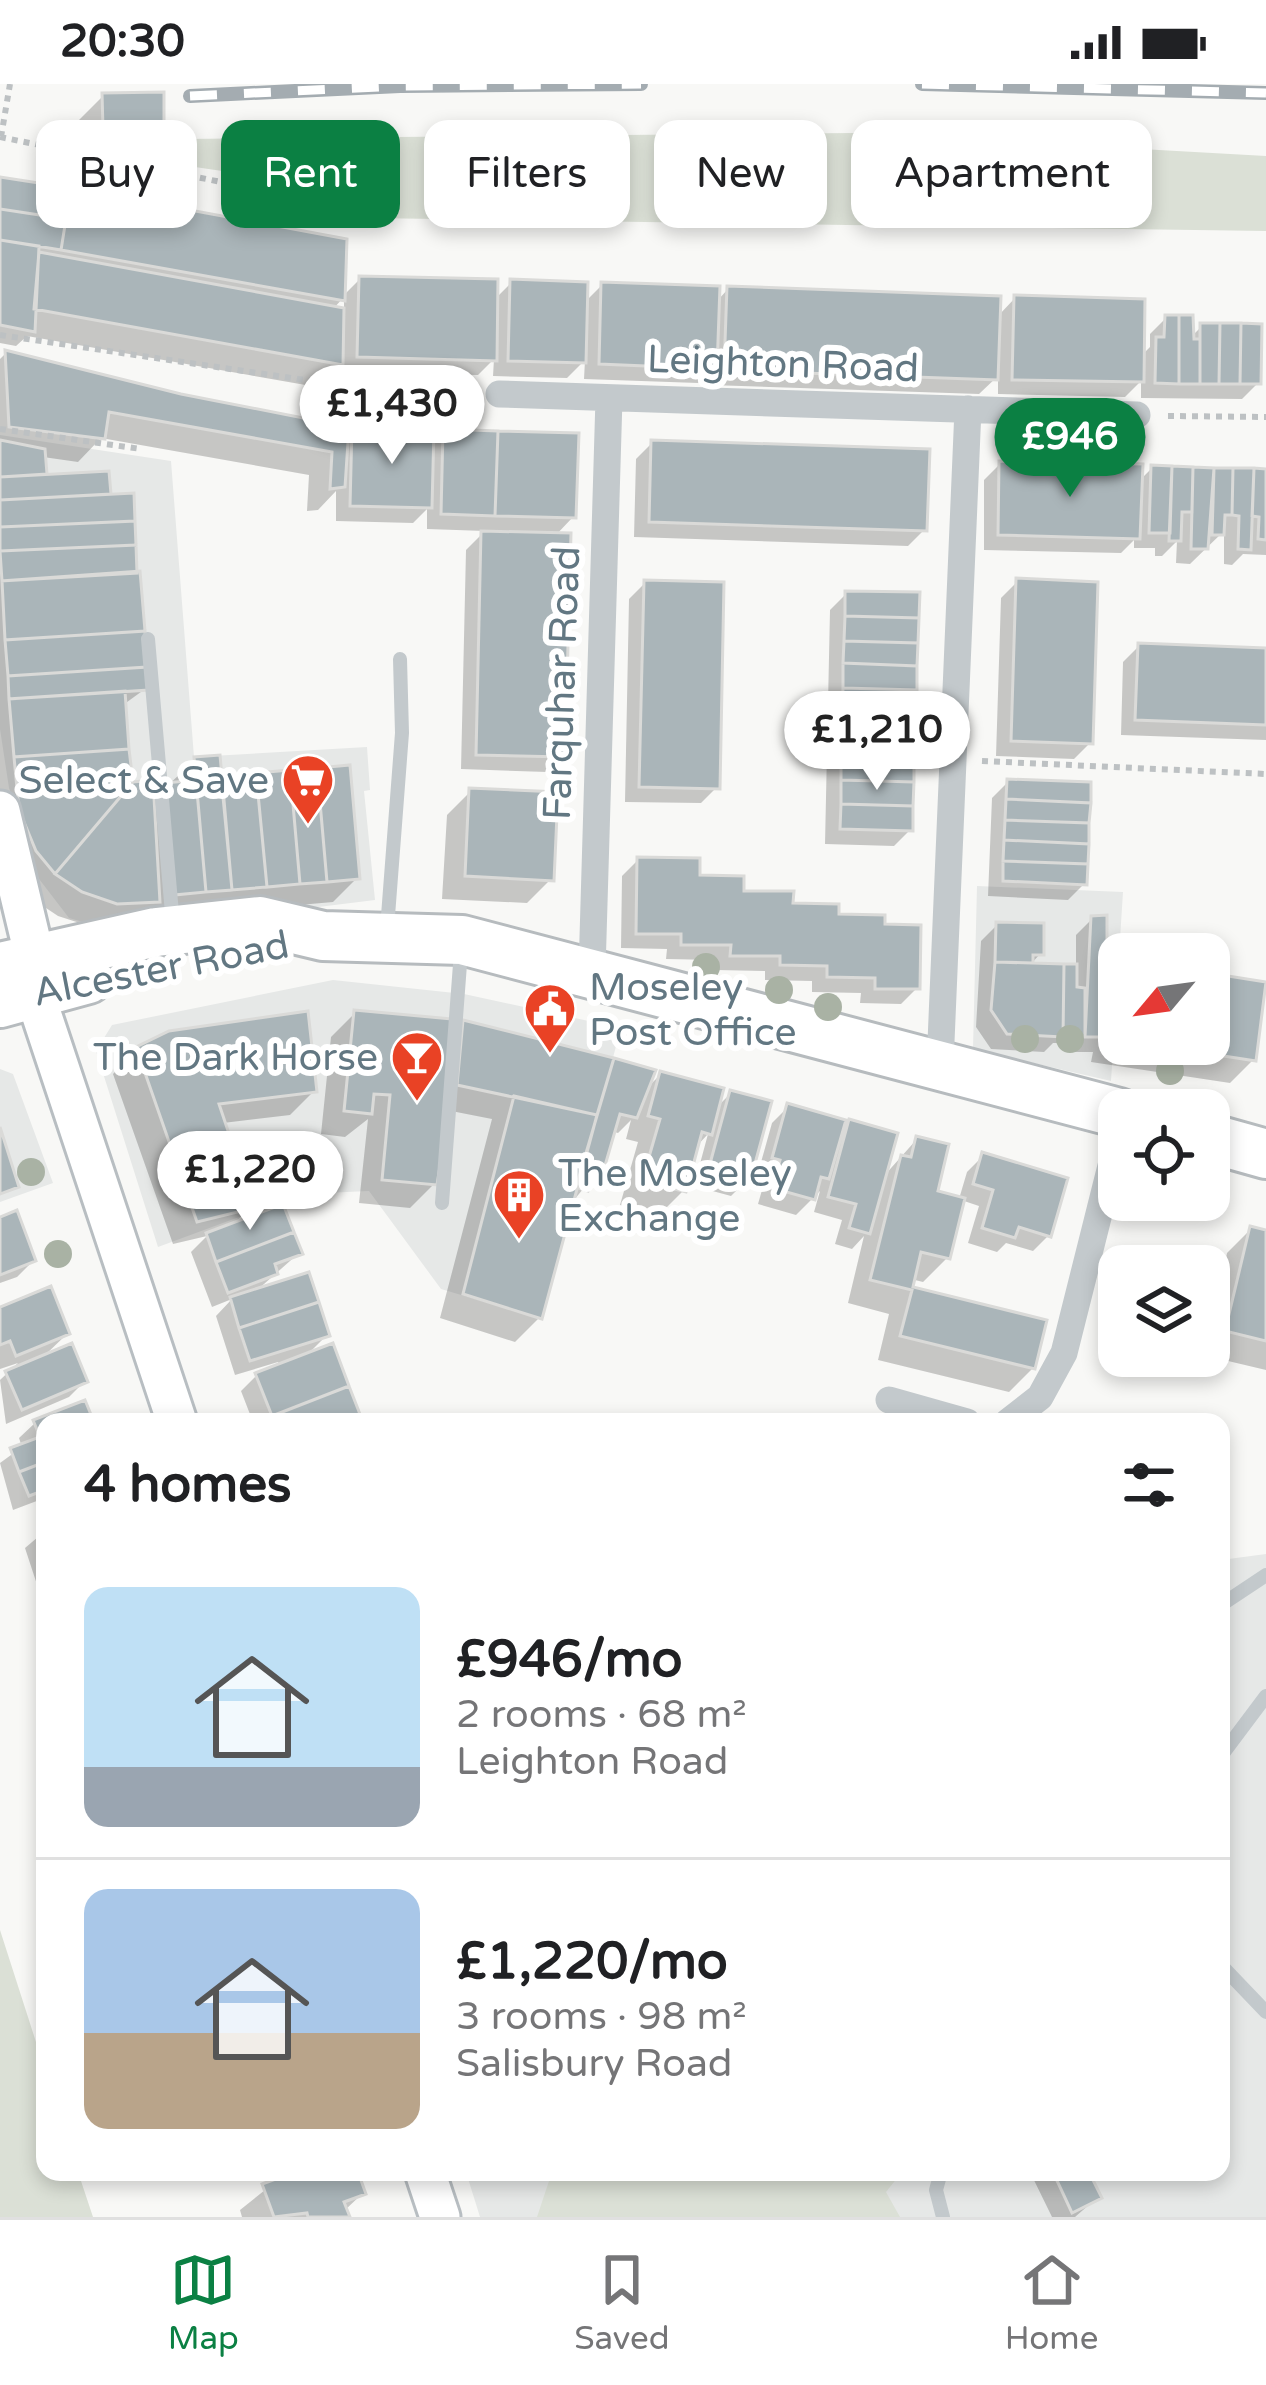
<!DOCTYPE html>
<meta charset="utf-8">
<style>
:root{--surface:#fff;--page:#f6f6f6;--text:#202124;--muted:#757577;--line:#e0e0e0;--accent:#0b8043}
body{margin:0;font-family:"Varela Round",sans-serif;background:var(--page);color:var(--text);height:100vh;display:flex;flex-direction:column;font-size:45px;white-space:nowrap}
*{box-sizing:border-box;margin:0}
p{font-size:39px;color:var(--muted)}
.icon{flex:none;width:66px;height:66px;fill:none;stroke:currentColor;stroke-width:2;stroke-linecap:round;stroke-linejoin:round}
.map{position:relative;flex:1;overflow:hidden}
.drawer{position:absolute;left:36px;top:1329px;width:1194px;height:768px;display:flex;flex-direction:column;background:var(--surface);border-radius:24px;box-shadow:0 6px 18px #0003}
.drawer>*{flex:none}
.top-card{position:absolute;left:36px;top:36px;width:1194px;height:108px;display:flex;gap:24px}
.needle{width:78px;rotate:241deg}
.buttons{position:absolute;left:1098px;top:849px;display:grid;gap:24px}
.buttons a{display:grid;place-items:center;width:132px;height:132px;border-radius:24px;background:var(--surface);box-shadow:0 6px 18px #0003;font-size:60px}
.price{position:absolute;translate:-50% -102px;padding:0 27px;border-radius:42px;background:#fff;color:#222;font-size:39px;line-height:78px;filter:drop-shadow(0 3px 6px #0008)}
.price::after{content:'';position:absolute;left:50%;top:72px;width:36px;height:27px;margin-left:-18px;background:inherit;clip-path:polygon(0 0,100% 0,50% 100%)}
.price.current{background:var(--accent);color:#fff}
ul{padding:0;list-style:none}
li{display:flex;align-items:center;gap:36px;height:300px;padding:0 48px}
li+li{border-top:3px solid var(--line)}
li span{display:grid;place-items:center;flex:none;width:336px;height:240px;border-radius:24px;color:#555}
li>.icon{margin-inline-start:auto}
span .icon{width:144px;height:144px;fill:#fffc;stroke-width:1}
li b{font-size:51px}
h2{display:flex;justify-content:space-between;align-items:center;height:144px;padding:0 48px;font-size:51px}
.pill{padding:0 42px;border-radius:24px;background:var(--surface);box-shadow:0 6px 18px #0003;font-size:42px;line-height:108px}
.pill.current{background:var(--accent);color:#fff}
.status{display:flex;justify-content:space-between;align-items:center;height:84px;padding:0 60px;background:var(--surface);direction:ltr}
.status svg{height:33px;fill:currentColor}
.tabs{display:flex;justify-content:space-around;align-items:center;height:168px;border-top:3px solid var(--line);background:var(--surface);font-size:33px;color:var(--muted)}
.tabs a{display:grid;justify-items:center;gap:6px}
.tabs .current{color:var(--accent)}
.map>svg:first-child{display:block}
.built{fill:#e6e8e7}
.green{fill:#dbe0d6}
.shadow{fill:#0003;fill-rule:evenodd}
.building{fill:#aab5b9;stroke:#dadad8;stroke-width:3}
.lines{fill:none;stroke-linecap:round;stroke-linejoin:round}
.secondary-casing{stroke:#b8bec2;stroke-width:45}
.trunk-casing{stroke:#b6bbbe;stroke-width:54}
.path{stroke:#bdc1c3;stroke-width:6;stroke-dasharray:6 6;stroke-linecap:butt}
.service{stroke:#c3c9cc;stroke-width:14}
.minor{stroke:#c3c9cc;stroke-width:27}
.secondary{stroke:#fff;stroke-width:39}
.trunk{stroke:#fff;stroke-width:48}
.rail-casing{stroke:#a4acb1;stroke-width:14}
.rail{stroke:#fff;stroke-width:9;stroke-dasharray:27;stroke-linecap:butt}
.tree{fill:#a9b2a4}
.labels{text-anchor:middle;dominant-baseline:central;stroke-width:12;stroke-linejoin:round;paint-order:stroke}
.street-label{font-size:39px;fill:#627782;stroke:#fff}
.poi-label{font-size:39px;fill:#627782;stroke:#fff;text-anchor:end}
</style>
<div class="status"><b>20:30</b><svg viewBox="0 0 49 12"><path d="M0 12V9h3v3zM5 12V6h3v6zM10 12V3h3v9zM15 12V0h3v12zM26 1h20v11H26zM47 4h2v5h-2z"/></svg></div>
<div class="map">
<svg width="1266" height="2133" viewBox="0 0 1266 2133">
<rect width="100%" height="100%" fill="#f8f8f6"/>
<path class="built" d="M0 351 171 377 194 673 367 663 370 706 364 707 375 816 118 848 69 834 36 791 9 704 0 645Z
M977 802 1123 808 1111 997 973 965Z
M333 896 464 910 621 944 542 1235 441 1205 369 1107 301 1110 158 1163 96 967 112 941Z
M0 985 13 990 53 1099 0 1118Z
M1266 1470V2133H480L466 2088H1221V1476Z"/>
<path class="green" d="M855 49 1266 72V147L367 134 344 105 195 83 184 55Z
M0 1846 45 1986V2088H78L93 2133H0Z
M552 2088H902L886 2108 900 2133H537Z"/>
<path class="shadow" d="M103 12 161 43 137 67 80 68 79 36Z
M0 96 342 213 360 195 495 215 512 198 584 219 602 201 717 217 728 205 998 232 1015 214 1141 272 1150 263V250L1166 234 1191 253 1202 242 1258 299 1242 315 1141 314V297L1125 313 998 310V292L979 310 710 301V288L698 299 584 295 585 276 567 294 493 292 494 275 478 291 342 288 343 277 317 303 27 252 16 262 0 259ZM344 213V227L333 225Z
M6 269 345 354 354 345 431 362 445 348 573 433 555 452 563 672 547 688 461 685 466 466 485 447 427 445V425L413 439 336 437V407L318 426 307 427 309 391 101 354 78 378 43 373 45 393 107 390 145 605 123 621 131 702 151 717 195 676 357 794 333 818 151 834 150 825 133 841 92 843 58 832 31 814 0 760V275Z
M652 359 924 446 908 462 634 453 636 375Z
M1000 380 1139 397 1152 384 1266 387V471L1243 470 1232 481 1224 480V447L1190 480 1176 479 1177 457 1162 472H1155V464H1134V456L1121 469 984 466V396Z
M1017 498 1090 659 1074 675 996 672 1001 514Z
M645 499 717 703 701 719 625 718 629 515Z
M846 510 910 746 894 762 825 760 830 526Z
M1139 562 1266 567V656L1121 651 1123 578Z
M1008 698 1084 800 1068 816 988 812 992 714Z
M471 707 551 795 527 819 442 815 447 731Z
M638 776 835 833 917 904 901 920 860 919 861 909 812 908V897L765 896V887L716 886V876L666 875 667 865 621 864 622 792Z
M1092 835 1104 902 1119 888V960H1209V892L1254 975 1230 999 1091 978 1093 968H1070V959H1053L1044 968 991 965 976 943 981 857 997 841 1041 869 1029 882 1076 883V851Z
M355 929 462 939 613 977 652 988 645 1006 661 990 716 1024 731 1009 747 1096 731 1112 694 1102 708 1050 695 1064 683 1107 659 1131 620 1121 638 1058 626 1055 631 1036 618 1049 611 1047 601 1083 570 1121 539 1234 515 1258 440 1234 492 1035 441 1025 434 1100 410 1124 359 1119 368 1035 345 1053 321 1050 331 953Z
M137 966 314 1007 290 1031 223 1039 251 1123 231 1143 299 1169 255 1208 326 1252 305 1273 359 1338H253L241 1307 257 1291 280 1282 278 1278 235 1291 216 1232 232 1215 212 1223 191 1168 207 1152 173 1160 113 990Z
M788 1023 839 1050 850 1039 883 1093 917 1055 934 1109 959 1115 967 1088 983 1072 1049 1151 1033 1167 1006 1159 997 1168 968 1159 979 1122 961 1116 947 1174 923 1198 911 1195 909 1205 1044 1239 1033 1284 1009 1308 878 1276 889 1230 848 1219 864 1152 852 1165 835 1160 842 1136 814 1128 820 1107 796 1131 758 1120 766 1092 758 1089 772 1039Z
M0 1136 33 1177 17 1193 0 1199Z
M1251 1145 1266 1149V1286L1207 1272 1227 1169Z
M0 1226 67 1250 41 1275 85 1297 69 1313 6 1340 0 1296 18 1279 0 1285Z
M83 1320 90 1338H45V1422L42 1415 13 1426 0 1379 22 1363 19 1354 35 1339Z
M45 1447V1525L25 1464Z
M272 2088H355L363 2109 344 2127 346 2133H242L240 2126 275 2098Z
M1030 2088H1086L1098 2113 1075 2133H1052Z"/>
<path class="building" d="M164 8V44L103 45 102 9Z
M0 93 71 104 66 135 0 125Z
M71 104 347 155 345 217 61 166Z
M0 125 66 135 61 166 0 156Z
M0 156 39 162 35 248 0 241Z
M39 168 344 224 343 281 34 225Z
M359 192 498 195 497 277 357 273Z
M510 195 588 198 586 279 508 277Z
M601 198 720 202 717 285 599 280Z
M727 202 1001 212 998 296 724 286Z
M1014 211 1145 215 1144 298 1012 296Z
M1165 231H1179V300L1155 299 1156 253H1164Z
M1179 231H1193L1194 255H1200V300H1179Z
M1200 239H1220L1219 300H1200Z
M1220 239H1241L1240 300H1219Z
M1241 239 1262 240 1261 300H1240Z
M5 266 181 310 349 343 345 403 330 405 332 368 109 328 105 355 9 343Z
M352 342 434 344 432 424 350 422Z
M443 345 498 347 495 432 441 430Z
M498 347 579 349 576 434 495 432Z
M0 356 45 365 47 390 0 393Z
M651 356 930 365 927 447 649 438Z
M999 377 1143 380 1140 455 998 451Z
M1151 381 1172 382 1170 449H1149Z
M1172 382 1193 383 1192 428H1182L1181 457H1169Z
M1193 383 1214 384 1208 465H1191Z
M1214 384H1233L1232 431H1225L1224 451H1212Z
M1233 384H1254L1251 466 1238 465 1239 432 1232 431Z
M1254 384 1266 385V456L1258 455 1259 433 1252 432Z
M109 387 111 410 0 416V393Z
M134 409 135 437 0 443V416Z
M135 437 136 461 0 467V443Z
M481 447 571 449 565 673 476 671Z
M136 461 137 489 2 497 0 467Z
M140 487 145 547 5 556 2 497Z
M1016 494 1098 498 1093 660 1011 657Z
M644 496 724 498 720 705 639 703Z
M845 507 920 508 919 534 845 532Z
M845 532 919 534 918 559 844 557Z
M145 547 147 583 8 592 5 556Z
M844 557 918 559 917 582 843 579Z
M1138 559 1266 564V641L1135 636Z
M843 579 917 582V606L843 604Z
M147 583 149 606 9 615 8 592Z
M843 604 917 606 916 631 842 628Z
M125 607 129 665 14 673 9 615Z
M842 628 916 631 915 654 841 652Z
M841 652 915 654 914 675 841 673Z
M129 665 133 698 55 790 36 767 19 726 14 673Z
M220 671 232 806 206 808 194 673Z
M841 673 914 675V698L841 696Z
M350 681 360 795 327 798 317 684Z
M317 684 327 798 300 800 290 686Z
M290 686 300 800 267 803 256 689Z
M256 689 267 803 232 806 221 692Z
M1007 695 1091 698V719L1006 715Z
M153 696 160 818 117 820 82 808 55 790 133 698Z
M196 696 206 808 174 811 165 699Z
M841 696 914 698 913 722 841 720Z
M469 704 558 708 554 797 465 792Z
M1006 715 1091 719 1089 739 1005 736Z
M841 720 913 722V747L840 745Z
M1005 736 1089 739V760L1004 756Z
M1004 756 1089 760 1088 780 1003 777Z
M637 773 700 774V791L744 792V807H794L793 819 839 820V830L885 831V840L921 841 920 905H875V894L827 893V882L780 881V872H730L731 861H681V850H636Z
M1003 777 1088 780 1087 801 1003 797Z
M1107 831V953H1085L1091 832Z
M996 838 1044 839V871H1033V879L995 878Z
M995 878 1064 880 1063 953 1007 950 991 926Z
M1064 880H1077V903L1085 904V953H1063Z
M1209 889 1266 898 1256 977 1146 960H1209Z
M354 926 463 936 437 1101 382 1096 390 1011 374 1010 372 1030 344 1027Z
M308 927 317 1008 219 1020 254 1124 197 1138 136 963 169 947Z
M463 936 614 974 597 1031 457 1001Z
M614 974 656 986 637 1034 620 1030 604 1085 596 1082 588 1107 576 1103Z
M660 987 724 1004 712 1051 702 1048 686 1108 642 1097 660 1035 648 1032Z
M730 1006 772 1017 750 1098 708 1087Z
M514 1012 597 1031 542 1235 463 1210Z
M787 1019 846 1036 829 1095 821 1093 815 1116 772 1104 780 1076 772 1074Z
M849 1035 898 1049 870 1150 849 1144 856 1120 828 1113Z
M0 1043 19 1103 0 1110Z
M916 1052 949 1060 938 1107 965 1114 950 1175 921 1168 913 1203 1047 1236 1035 1285 900 1252 912 1206 870 1196 901 1071 911 1073Z
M982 1068 1068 1094 1051 1153 1019 1143 1015 1154 982 1144 993 1106 973 1100Z
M283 1120 294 1148 216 1178 206 1149Z
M17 1126 36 1177 0 1191V1133Z
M1250 1142 1266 1146V1257L1225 1247Z
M294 1148 303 1170 275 1180 278 1190 228 1209 216 1178Z
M309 1188 319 1218 239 1244 230 1213Z
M51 1202 70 1250 16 1272 10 1257 0 1261V1223Z
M319 1218 330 1252 250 1277 239 1244Z
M72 1259 88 1298 22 1326 5 1287Z
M333 1259 349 1302 272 1332 255 1289Z
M349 1302 363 1338H274L272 1332Z
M85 1316 94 1338H45V1378L19 1388 10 1364 40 1353 33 1336Z
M45 1378V1406L29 1412 19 1388Z
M295 2088H358L366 2110 344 2118 350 2133H308L307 2129 274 2133 262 2100Z
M1053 2088H1089L1102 2114 1072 2129Z"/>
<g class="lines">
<g class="secondary-casing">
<path id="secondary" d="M0 727 35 874 34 908 177 1338
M425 2088 440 2133"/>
</g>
<g class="trunk-casing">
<path id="trunk" d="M0 883 156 848 260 837 323 852 462 856 1119 1029
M0 919 88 895
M1209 1054 1266 1070"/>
</g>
<path class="path" d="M0 53 339 122
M1 53 10 0
M0 251 325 299
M368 308 472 310
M1168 332 1266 333
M0 345 141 365
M982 677 1266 690"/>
<path class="service" d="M148 555 176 875
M387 845 402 649 400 575
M442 1119 461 867
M1221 1521 1266 1491
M1221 1672 1266 1612
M1221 1881 1266 1928
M941 2088 936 2106 943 2133"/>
<path class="minor" d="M499 310 1137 331
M592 887 609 314
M940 981 968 325
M889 1316 967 1338
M1008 1338 1040 1313 1064 1269 1119 1050"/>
<use href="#secondary" class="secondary"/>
<use href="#trunk" class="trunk"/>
<g class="rail-casing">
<path id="rail" d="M922 0 1266 9
M190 12 400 2 641 0"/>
</g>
<use href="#rail" class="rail"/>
</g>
<g class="tree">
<circle cx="706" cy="883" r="14"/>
<circle cx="779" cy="906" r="14"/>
<circle cx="828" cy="923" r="14"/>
<circle cx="1025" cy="955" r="14"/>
<circle cx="1070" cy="955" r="14"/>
<circle cx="1170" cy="987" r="14"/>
<circle cx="31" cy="1088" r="14"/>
<circle cx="58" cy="1170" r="14"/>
</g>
<defs>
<g id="supermarket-pin" transform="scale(2.7)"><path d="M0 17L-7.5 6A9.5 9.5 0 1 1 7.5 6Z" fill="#e94225" stroke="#fff"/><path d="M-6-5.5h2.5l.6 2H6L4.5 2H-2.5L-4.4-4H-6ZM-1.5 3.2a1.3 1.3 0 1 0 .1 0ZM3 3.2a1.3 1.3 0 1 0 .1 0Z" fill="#fff"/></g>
<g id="civic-pin" transform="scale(2.7)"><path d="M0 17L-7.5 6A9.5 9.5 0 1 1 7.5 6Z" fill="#e94225" stroke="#fff"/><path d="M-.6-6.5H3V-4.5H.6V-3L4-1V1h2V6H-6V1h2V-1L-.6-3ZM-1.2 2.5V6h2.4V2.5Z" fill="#fff"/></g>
<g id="bar-pin" transform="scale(2.7)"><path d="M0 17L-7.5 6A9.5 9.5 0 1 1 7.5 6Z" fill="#e94225" stroke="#fff"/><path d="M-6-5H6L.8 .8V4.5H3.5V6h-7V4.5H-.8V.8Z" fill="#fff"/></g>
<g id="building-pin" transform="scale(2.7)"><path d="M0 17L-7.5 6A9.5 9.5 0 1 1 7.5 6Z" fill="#e94225" stroke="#fff"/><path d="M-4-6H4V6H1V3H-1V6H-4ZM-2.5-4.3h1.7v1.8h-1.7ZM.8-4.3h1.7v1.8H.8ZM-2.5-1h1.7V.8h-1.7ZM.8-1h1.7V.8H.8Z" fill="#fff"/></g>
</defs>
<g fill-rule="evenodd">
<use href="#supermarket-pin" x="308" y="696"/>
<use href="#civic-pin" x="550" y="925"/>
<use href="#bar-pin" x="417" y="973"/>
<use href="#building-pin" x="519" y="1111"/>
</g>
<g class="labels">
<g class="street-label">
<text transform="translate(783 280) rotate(2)">Leighton Road</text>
<text transform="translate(562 599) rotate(-88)">Farquhar Road</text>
<text transform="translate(161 885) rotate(-11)">Alcester Road</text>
</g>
<g class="poi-label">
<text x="269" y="696">Select &amp; Save</text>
<text x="589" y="903" text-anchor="start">Moseley<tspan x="589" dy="45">Post Office</tspan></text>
<text x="378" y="973">The Dark Horse</text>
<text x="558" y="1089" text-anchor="start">The Moseley<tspan x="558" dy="45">Exchange</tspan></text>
</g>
</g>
</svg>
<div class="buttons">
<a><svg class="needle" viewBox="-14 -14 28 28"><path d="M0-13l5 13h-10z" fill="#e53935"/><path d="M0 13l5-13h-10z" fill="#757577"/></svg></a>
<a><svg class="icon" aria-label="locate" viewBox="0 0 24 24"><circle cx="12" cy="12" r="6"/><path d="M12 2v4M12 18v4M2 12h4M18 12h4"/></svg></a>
<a><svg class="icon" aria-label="layers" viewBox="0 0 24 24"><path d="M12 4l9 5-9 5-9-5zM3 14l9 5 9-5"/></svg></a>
</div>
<b class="price" style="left:392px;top:383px">£1,430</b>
<b class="price current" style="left:1070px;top:416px">£946</b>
<b class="price" style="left:877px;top:709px">£1,210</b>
<b class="price" style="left:250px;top:1149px">£1,220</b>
<div class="top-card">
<a class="pill">Buy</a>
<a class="pill current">Rent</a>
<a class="pill">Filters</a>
<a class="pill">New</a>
<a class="pill">Apartment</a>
</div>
<section class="drawer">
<h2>4 homes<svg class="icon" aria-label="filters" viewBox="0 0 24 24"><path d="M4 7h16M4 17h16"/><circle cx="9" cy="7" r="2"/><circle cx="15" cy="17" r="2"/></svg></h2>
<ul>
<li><span style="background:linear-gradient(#bfe0f5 75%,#9aa5b1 0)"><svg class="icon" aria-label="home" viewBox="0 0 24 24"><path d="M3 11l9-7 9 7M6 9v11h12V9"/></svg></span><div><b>£946/mo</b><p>2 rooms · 68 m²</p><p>Leighton Road</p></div></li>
<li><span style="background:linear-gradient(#a9c7e8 60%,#b9a48a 0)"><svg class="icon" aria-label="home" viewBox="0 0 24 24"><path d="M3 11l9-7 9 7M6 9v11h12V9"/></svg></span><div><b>£1,220/mo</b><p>3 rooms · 98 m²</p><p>Salisbury Road</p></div></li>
</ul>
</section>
</div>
<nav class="tabs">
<a class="current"><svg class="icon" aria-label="map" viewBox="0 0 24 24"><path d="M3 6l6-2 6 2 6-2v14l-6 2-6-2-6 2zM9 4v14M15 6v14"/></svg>Map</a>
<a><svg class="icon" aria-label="saved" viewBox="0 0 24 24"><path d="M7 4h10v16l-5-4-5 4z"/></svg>Saved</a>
<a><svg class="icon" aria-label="home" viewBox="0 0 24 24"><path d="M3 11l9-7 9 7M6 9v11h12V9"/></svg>Home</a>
</nav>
